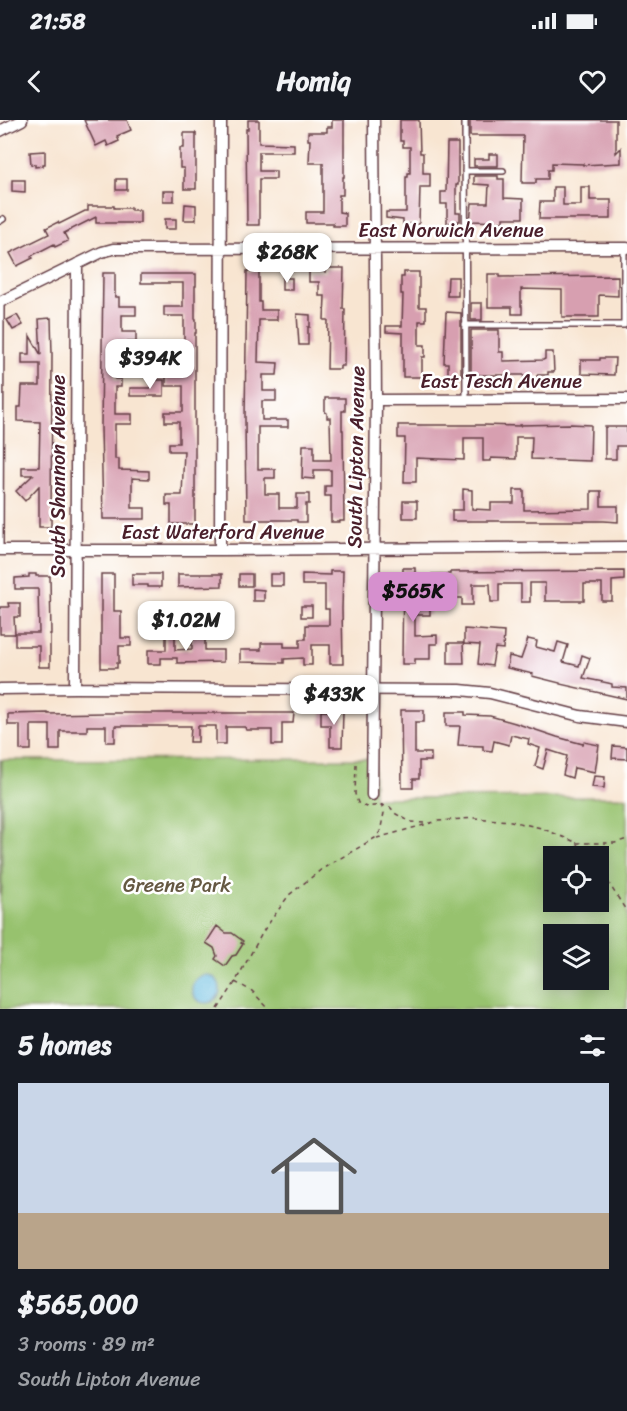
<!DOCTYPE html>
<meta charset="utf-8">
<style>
:root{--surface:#171b24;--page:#242831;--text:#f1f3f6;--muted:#9ea1a6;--line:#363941;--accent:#d690ce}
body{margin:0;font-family:Sriracha,sans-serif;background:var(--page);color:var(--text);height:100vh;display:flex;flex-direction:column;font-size:22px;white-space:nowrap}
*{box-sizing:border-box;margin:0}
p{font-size:20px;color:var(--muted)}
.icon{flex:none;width:33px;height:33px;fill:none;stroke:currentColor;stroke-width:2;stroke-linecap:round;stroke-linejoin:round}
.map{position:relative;height:889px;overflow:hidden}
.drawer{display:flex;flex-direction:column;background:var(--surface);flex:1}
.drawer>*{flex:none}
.tools{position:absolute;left:543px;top:726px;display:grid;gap:12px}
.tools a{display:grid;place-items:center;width:66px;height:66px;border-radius:0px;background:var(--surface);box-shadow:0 3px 15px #0003;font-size:30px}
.price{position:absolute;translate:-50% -51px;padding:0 14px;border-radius:12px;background:#fff;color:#222;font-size:20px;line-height:39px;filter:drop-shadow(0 2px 3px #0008)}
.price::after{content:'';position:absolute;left:50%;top:36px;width:18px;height:14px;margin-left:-9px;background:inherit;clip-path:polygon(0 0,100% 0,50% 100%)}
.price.on{background:var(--accent);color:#111}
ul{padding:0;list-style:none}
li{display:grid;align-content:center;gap:12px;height:318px;padding:0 18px}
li+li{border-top:2px solid var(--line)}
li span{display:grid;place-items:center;height:186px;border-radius:0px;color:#555}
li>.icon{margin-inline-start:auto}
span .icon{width:108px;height:108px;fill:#fffc;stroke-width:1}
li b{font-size:26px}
h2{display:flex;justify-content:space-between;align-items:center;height:72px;padding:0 18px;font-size:26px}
.status{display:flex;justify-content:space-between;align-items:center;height:42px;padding:0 30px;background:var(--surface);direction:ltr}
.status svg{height:16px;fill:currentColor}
header{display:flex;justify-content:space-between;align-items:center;height:78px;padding:0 18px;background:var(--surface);font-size:27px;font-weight:700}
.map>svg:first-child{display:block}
.green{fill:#97c26e;stroke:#70704c;stroke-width:1.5;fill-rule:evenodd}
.forest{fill:#79a861;stroke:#626446;stroke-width:1.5}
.water{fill:#60b9de;stroke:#556c84;stroke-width:1.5}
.building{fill:#d79fb0}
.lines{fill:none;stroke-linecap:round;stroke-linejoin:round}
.lane-casing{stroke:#643d44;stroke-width:8}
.street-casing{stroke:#643d44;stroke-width:13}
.path{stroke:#643d44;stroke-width:1.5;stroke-dasharray:4.5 4.5;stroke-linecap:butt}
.lane{stroke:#fff;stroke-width:5}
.street{stroke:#fff;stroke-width:10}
.labels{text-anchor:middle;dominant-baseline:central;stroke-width:5;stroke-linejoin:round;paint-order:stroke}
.street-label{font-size:20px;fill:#4a1f2b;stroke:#fff}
.park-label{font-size:20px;fill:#655842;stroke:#fff}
</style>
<div class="status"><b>21:58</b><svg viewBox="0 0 49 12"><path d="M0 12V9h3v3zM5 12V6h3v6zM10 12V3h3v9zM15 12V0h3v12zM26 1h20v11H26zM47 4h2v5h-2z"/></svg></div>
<header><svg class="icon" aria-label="back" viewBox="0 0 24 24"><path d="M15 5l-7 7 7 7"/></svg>Homiq<svg class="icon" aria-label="heart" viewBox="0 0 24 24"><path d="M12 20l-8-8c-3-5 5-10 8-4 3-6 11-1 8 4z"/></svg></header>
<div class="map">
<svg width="627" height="889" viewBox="0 0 627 889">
<rect width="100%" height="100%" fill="#fff"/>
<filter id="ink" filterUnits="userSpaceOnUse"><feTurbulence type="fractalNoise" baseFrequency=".0167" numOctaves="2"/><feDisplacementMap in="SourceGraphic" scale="12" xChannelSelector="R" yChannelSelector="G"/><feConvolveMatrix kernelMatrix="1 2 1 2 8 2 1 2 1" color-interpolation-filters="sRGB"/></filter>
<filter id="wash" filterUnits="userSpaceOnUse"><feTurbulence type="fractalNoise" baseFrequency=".008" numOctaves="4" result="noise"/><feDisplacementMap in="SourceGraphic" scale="24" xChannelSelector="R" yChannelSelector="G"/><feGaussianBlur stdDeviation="1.35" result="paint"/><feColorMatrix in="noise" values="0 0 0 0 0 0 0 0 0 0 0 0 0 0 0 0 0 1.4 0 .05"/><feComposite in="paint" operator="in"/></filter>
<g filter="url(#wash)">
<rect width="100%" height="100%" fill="#f8e5d1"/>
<path class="green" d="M374 639V678L627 677V889H0V640ZM554 736H598V782H554ZM554 814H598V860H554Z"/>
<path class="forest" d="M0 640H2V770L0 776Z"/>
<path class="water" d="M192 869a14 14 0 1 1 28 0a14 14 0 1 1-28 0Z"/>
<g id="blocks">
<path class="building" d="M84 0H127L131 10 117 16 119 21 108 26 106 21 96 26Z
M248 0H259V23L294 24V32H259V51H276V59H259V105H247L246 9H248Z
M332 0H344V57H343V75H339V92L345 93V106H333V103H306V92H323V43H309L310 20H308V12H327V7H332Z
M400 0H419L420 33H423V53H430V67H420L419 104H403V100L386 98V92H406V57H408V53H410V27H403V21H400Z
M470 0H616V33L621 28V43L583 45V44L552 43V50H548V59H536V63H522L523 16H470Z
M184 13H196V69H184V48H180V28H184Z
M447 23H458V65H456V93H460V101H457V103H447V84H441V72H446Z
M45 31V44H43V46L35 47V44L31 45 30 32Z
M489 34H498V46H474V39H489Z
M474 56H498V59H504V78L523 79V98H503V102L470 101 472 83H488L489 65 474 64Z
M116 59H127V70H116Z
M12 60H25V72L12 71Z
M553 67H563V85H581V67H590V80H611V99H539L540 82H553Z
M163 71H174V81H163Z
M185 84 196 85V100H184Z
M88 86H114V88H131V90H140V103H96V97L64 113 68 121 55 127 54 124 31 136 33 138 17 146 10 133 49 114 46 108 58 102 59 104 85 91H88Z
M165 99H176V109H165Z
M326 148H344L343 189H345L344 246H340V249H327L328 200H324L325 176H319V162H309V151L326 152Z
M247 151H259V182H261V190H277V200H259L258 242 278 243 277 255H263V271H276V281H262V300H288V307H258V349H275V358H265V374H279V388H297V374H309V384H306V402H297V400H246L245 298Z
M404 152H419V187H426V201H419V225H425V237H422V257H403V213L386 212V206H402L403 174H401V157H404Z
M103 153H115V177H119V186H136V195H122V212H136V222H123V240H115V259H121V267H115V294H132V304H115V339H119V350L149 351V359L132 358V388H145V399H103L101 307Z
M141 154H196V166H195V199H196V213H195V404H171V385H166V375H182L184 331H169V323H179V302H165V292H183V266H166V241H184V196H164V187H183V163H141Z
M488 154H500V157L618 156V176L599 175V197H562V170L521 169V186H522V194H512V187H488Z
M448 157H458V176H447Z
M282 158H292V170H282Z
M471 183H482V200H471Z
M446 192 461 193V255H448V243H444Z
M297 194 310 195V207H308V225H299Z
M17 195 23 205 13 210 7 200Z
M51 198 52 234 51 407H39V366L25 381 16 371 33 355H22V347H39L40 302 18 301V287H21L22 266H40V244H22V234H30V216L41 235 39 199Z
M471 210H499V232H503V241L543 240 545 239V232H553L554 252H548V255H537V259H524V255H471Z
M600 238H615L614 255 581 254V240H600Z
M153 260H164V276H130V268H151V264H153Z
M325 278H345V291H342V310H343L344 401H340V402H331V376H325V366H331V350H314V359L302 358 303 325H314V340H331L330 298H327V293L325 292Z
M570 304 591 305 590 341 531 339 532 317H516V339L491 338V341H483V318H464V340L416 338V362H404L405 318H398V305H483L520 306V305Z
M605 307H627V326H616V339H605Z
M463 369 472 370V389L491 390V383H514V370H524V390L591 389V371H601V386H618V402L604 401H452V390H463Z
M403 381H417V398H403Z
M403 448H415V487H430V495H415V516L437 515V524H430V539H415V544H402Z
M330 451H343L342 489 343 544H330V525H312V545H303V538L284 539V543L240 542V530H261V523H284V527H300V519H306V505H329V489H325V465H302V454L330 455Z
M624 451V460L612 461V481H602V464H584V481H545V463H530V482H521V464H499V482H491L490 464H473V485H462V478H447V463H432V454H450V452Z
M29 454H36V456H50L51 514H50V547H39V526H15V513H39L38 469H15V458L29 457Z
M101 454H114V491H121V518H131V526H119V543H117V548H101Z
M132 454H161V467H148V465H132Z
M178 454H222V466L178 467Z
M239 454H252V466H239Z
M270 454H283V466H270Z
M253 469 264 470V481H253Z
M8 483H20V497H14L15 514H0V487H9Z
M301 486H312V497H301Z
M464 509 504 512 503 529 495 528 492 546 478 544 480 525 464 524Z
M175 513V530L192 529V515L205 514V530H223V542L177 543V538H161V544H148V530H166V514Z
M528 519 537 521 536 527 555 532 558 522 568 525 563 542 579 546 582 535 590 538 583 558 608 563 612 564V567L627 568V579L560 564V563L532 556 533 554 507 548 509 536 521 539Z
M448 523H463L464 543H448Z
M401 590H424V602H415V633H431V641H419V659H413V668H402Z
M321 591H343L342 627H330V605H321Z
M446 592H465V595L490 596 515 603 557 617 583 624 584 622 599 625 595 652 574 648 572 658 563 655 567 636 548 630 543 649 535 646 540 628 528 624 529 619 511 615 509 625 494 621 492 631 483 630V626L458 625 460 606H446Z
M48 593V594L104 593H294L293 603H282V625H272V610H246L245 607H226V624H216V606H198V622H190L191 606H115V622H106V606H87V611H60V630H50V605H31V630H20V605H8V594Z
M613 626 627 627V639L612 638Z
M594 656 605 657 604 668 592 667Z
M217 806 226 813H232L243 821 241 823 243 824 236 835 232 836 225 846 215 839 217 836 214 828 206 823Z"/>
</g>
</g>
<g filter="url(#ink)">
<use href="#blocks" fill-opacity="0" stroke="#643d44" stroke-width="1.5"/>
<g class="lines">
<g class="lane-casing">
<path id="lane" d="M465 0 466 280
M465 51H503
M0 101 3 99
M465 205H624V128
M0 430 1 183"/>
</g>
<g class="street-casing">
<path id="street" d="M0 11 22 0
M0 182 102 132 113 129 627 128
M376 280 627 279
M0 430H220L627 427
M220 430 221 0
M75 568 77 144
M0 569 75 568 460 570 490 573 580 596 627 602
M372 675 376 280 374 0"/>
</g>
<path class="path" d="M356 644 355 674 358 683 366 687 382 685 390 687 396 694 411 702 424 703
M377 718 438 701 474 698 511 701 541 708 573 721 589 736
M576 723H615L627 719
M598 746 627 792
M235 862 252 871 269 889
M218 889 233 866 264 810 289 775 322 749 375 718 380 712 384 693 381 683"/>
<use href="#lane" class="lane"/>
<use href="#street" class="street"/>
</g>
</g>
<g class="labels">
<g class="street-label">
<text x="451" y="110">East Norwich Avenue</text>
<text x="501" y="261">East Tesch Avenue</text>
<text transform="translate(356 337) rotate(-89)">South Lipton Avenue</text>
<text transform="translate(58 356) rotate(-90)">South Shannon Avenue</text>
<text x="223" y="412">East Waterford Avenue</text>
</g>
<g class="park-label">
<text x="177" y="765">Greene Park</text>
</g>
</g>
</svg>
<div class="tools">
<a><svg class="icon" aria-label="locate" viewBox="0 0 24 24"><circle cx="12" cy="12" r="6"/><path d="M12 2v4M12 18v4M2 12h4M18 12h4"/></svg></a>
<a><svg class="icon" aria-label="layers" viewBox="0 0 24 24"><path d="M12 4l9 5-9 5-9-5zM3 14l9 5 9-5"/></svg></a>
</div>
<b class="price" style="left:287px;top:164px">$268K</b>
<b class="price" style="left:150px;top:270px">$394K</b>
<b class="price on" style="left:413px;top:503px">$565K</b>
<b class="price" style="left:186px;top:532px">$1.02M</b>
<b class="price" style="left:334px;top:606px">$433K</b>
</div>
<section class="drawer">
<h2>5 homes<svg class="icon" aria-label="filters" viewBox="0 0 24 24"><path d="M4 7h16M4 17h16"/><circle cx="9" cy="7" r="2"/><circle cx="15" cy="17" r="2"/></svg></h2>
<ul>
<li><span style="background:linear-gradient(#c9d6e8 70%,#b9a48a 0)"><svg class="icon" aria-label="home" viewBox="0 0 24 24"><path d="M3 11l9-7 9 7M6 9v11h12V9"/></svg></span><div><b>$565,000</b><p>3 rooms · 89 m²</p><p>South Lipton Avenue</p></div></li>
</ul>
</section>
